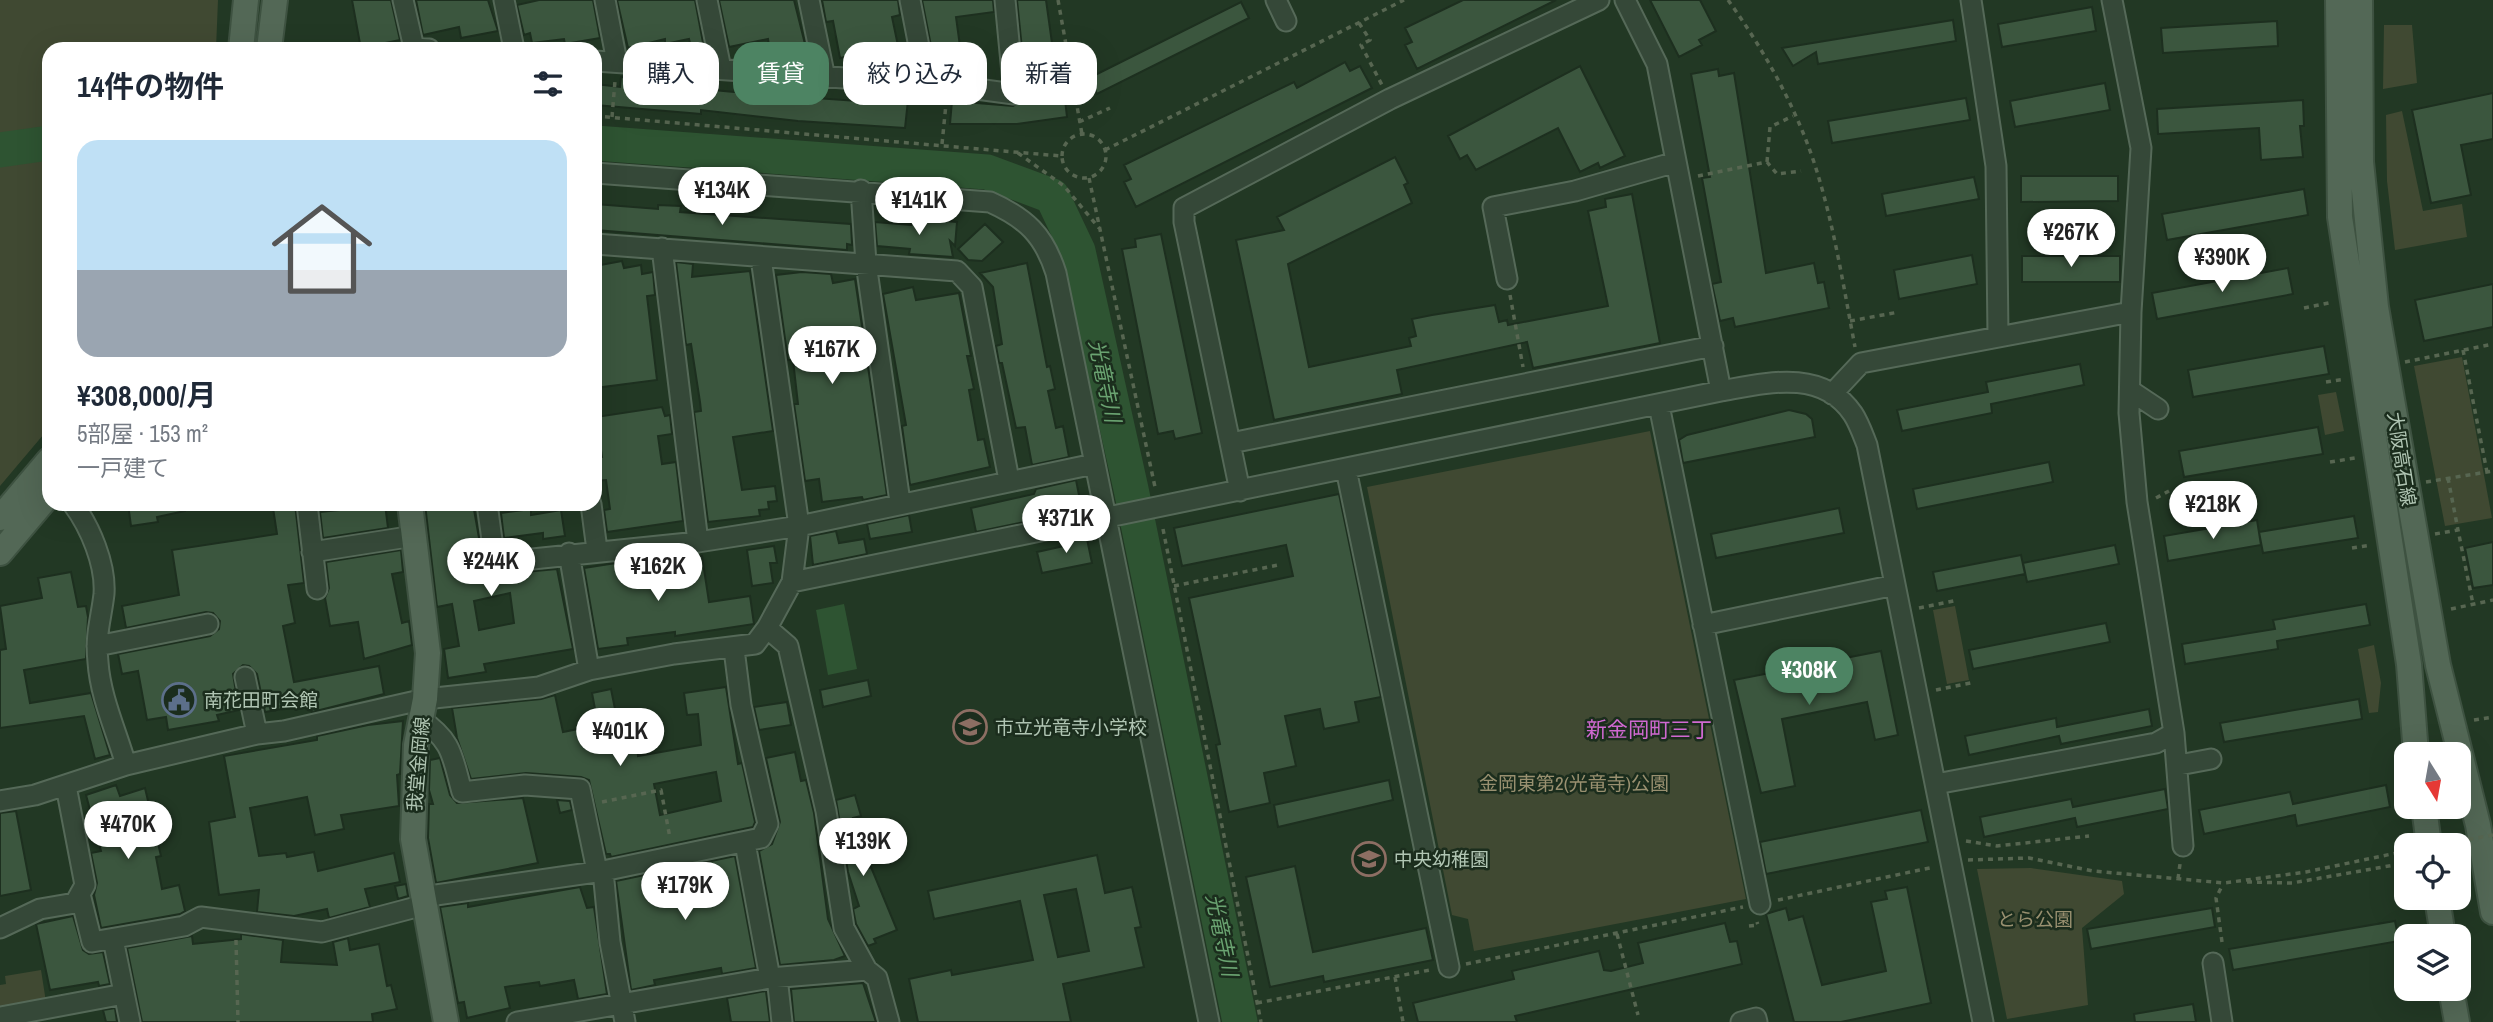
<!DOCTYPE html>
<html lang="ja">
<meta charset="utf-8">
<style>
:root{--surface:#fff;--page:#f6f6f7;--text:#1f2937;--muted:#747a83;--line:#e0e1e3;--accent:#4d8463}
body{margin:0;font-family:"Archivo Narrow","Noto Sans JP",sans-serif;background:var(--page);color:var(--text);height:100vh;display:flex;flex-direction:column;font-size:26px;white-space:nowrap}
*{box-sizing:border-box;margin:0}
p{font-size:23px;color:var(--muted)}
.icon{flex:none;width:38px;height:38px;fill:none;stroke:currentColor;stroke-width:2;stroke-linecap:round;stroke-linejoin:round}
.map{position:relative;flex:1;overflow:hidden}
.details{position:absolute;left:42px;top:42px;width:560px;height:469px;display:flex;flex-direction:column;background:var(--surface);border-radius:21px;box-shadow:0 7px 28px #0002}
.details>*{flex:none}
.guide{position:absolute;left:623px;top:42px;width:665px;height:63px;display:flex;gap:14px}
.needle{width:46px;rotate:169deg}
.buttons{position:absolute;left:2394px;top:742px;display:grid;gap:14px}
.buttons a{display:grid;place-items:center;width:77px;height:77px;border-radius:14px;background:var(--surface);box-shadow:0 7px 28px #0002;font-size:35px}
.price{position:absolute;translate:-50% -60px;padding:0 16px;border-radius:24px;background:#fff;color:#222;font-size:23px;line-height:46px;filter:drop-shadow(0 2px 4px #0008)}
.price::after{content:'';position:absolute;left:50%;top:42px;width:21px;height:16px;margin-left:-10px;background:inherit;clip-path:polygon(0 0,100% 0,50% 100%)}
.price.active{background:var(--accent);color:#fff}
ul{padding:0;list-style:none}
li{display:grid;align-content:center;gap:14px;height:371px;padding:0 35px}
li+li{border-top:2px solid var(--line)}
li span{display:grid;place-items:center;height:217px;border-radius:21px;color:#555}
li>.icon{margin-inline-start:auto}
span .icon{width:126px;height:126px;fill:#fffc;stroke-width:1}
li b{font-size:30px}
h2{display:flex;justify-content:space-between;align-items:center;height:84px;padding:0 35px;font-size:30px}
.tag{padding:0 24px;border-radius:21px;background:var(--surface);box-shadow:0 7px 28px #0002;font-size:24px;line-height:63px}
.tag.active{background:var(--accent);color:#fff}
.map>svg:first-child{display:block}
.green{fill:#404932}
.water{fill:#2e5432}
.lines{fill:none;stroke-linecap:round;stroke-linejoin:round}
.river{stroke:#2e5432;stroke-width:35}
.building{fill:#3b563e;stroke:#1d2f1f;stroke-width:2;fill-rule:evenodd}
.minor-casing{stroke:#556958;stroke-width:23}
.major-casing{stroke:#3e5241;stroke-width:28}
.path{stroke:#576651;stroke-width:3.5;stroke-dasharray:5 5;stroke-linecap:butt}
.minor{stroke:#354838;stroke-width:19}
.major{stroke:#536856;stroke-width:24}
.path-bridge{stroke:#576651;stroke-width:3.5;stroke-dasharray:5 5;stroke-linecap:butt}
.labels{text-anchor:middle;dominant-baseline:central;stroke-width:5;stroke-linejoin:round;paint-order:stroke}
.street-label{font-size:19px;fill:#b0c5b3;stroke:#1b2d1d}
.poi-label{font-size:19px;fill:#b0c5b3;stroke:#1b2d1d;text-anchor:start}
.park-label{font-size:19px;fill:#999070;stroke:#1b2d1d}
.water-label{font-size:21px;font-style:italic;fill:#6aa371;stroke:#1b2d1d}
.neighbourhood-label{font-size:21px;fill:#d069d1;stroke:#1b2d1d}
</style>
<div class="map">
<svg width="2493" height="1022" viewBox="0 0 2493 1022">
<rect width="100%" height="100%" fill="#223824"/>
<path class="green" d="M0 0H218L216 49H49V428L0 486Z
M2384 25H2412L2417 83 2383 89Z
M2402 111 2423 211 2462 204 2467 237 2395 250 2387 181 2386 115Z
M2462 357 2492 518 2445 526 2414 366Z
M2336 392 2344 431 2325 435 2318 395Z
M1650 431 1746 899 1474 951 1468 919 1452 915 1367 487Z
M1955 606 1969 680 1947 684 1933 610Z
M2374 645 2381 683 2378 712 2369 713 2358 649Z
M2031 868 2122 881 2124 894 2082 928 2088 1005 2007 1019 1977 869Z
M41 970 46 1002 0 1011V985L6 984 5 976Z"/>
<path class="water" d="M844 604 857 669 828 675 816 610Z"/>
<g class="lines">
<path class="river" d="M595 143 987 172 1052 196 1078 251 1131 489 1240 1022
M0 150 49 143"/>
</g>
<path class="building" d="M352 0H391L400 40 385 43 386 49H361Z
M416 0H488L498 31 461 38 459 27 423 35Z
M539 0H593L600 38 565 44 564 39 532 43 530 33 524 35 517 5Z
M617 0H695L704 48 692 51 689 39 665 44V39L628 48Z
M719 0H794L807 52 771 59 768 39 729 47Z
M822 0H898L900 15 892 17 901 60 874 65 872 52 840 58 833 21 826 22Z
M922 0H993L994 12 956 17 963 68 936 71Z
M1017 0H1046L1059 93 1064 91 1067 117 1017 124H950L952 101 1013 106 1027 98Z
M1463 0H1556L1417 69 1405 45 1412 42 1405 28Z
M1650 0H1700L1716 31 1699 40 1702 45 1679 57Z
M1241 2 1249 18 1097 94 1089 78Z
M2092 7 2096 31 2002 47 1998 24Z
M1953 20 1956 41 1818 64 1816 52 1793 66 1782 48Z
M2277 21 2278 46 2163 53 2161 28Z
M1345 62 1350 71 1360 66 1372 88 1136 207 1124 182 1131 179 1124 165 1294 82 1297 88Z
M1580 66 1625 156 1600 168 1598 163 1580 172 1558 128 1476 170 1467 155 1460 159 1448 136Z
M1718 69 1719 76 1734 73 1766 273 1814 263 1818 283 1824 282 1829 308 1735 327 1733 318 1720 321 1712 284 1721 282 1702 178 1710 177 1691 74Z
M621 77 703 83V89L745 93 857 101V97L908 100 905 128 798 121 701 110V114L595 105V84L620 87Z
M2105 83 2110 110 2015 127 2010 101Z
M2493 93V139L2461 145 2471 195 2431 203 2412 110Z
M1966 98 1970 120 1832 143 1828 121Z
M2303 100 2304 126H2300L2303 157 2261 160 2259 128 2158 134 2157 109Z
M1395 157 1408 183 1404 185 1412 203 1288 264 1309 367 1411 346 1409 338 1416 336 1412 319 1432 315 1495 305 1499 322 1507 320 1508 325 1608 306 1588 211 1606 207 1605 199 1632 194 1660 343 1533 368 1527 342 1397 370 1402 394 1274 420 1236 240 1284 230 1277 217Z
M2021 176H2118V201L2021 202Z
M1974 177 1979 199 1886 216 1882 194Z
M2304 189 2308 215 2167 240 2162 214Z
M595 204 658 209V205L681 206 680 212 851 224 852 245 847 244V250L595 230Z
M912 218 957 222 955 246 950 241 953 257 909 254 910 249 877 246 875 222 911 225Z
M985 224 1003 242 982 261 968 260 958 249Z
M1161 234 1202 433 1175 439 1173 431 1158 434 1122 249 1136 247 1135 239Z
M1972 255 1977 284 1899 299 1894 270Z
M2022 256H2120V282H2022Z
M622 261 624 268 641 265 642 274 653 272 655 295 647 296 657 380 595 388V266Z
M676 262 693 264 692 277 750 271 773 431 733 437 742 490 775 486 777 501 768 502 769 509 759 510 760 516 708 522 694 412 701 411 700 402 691 344 686 345Z
M1027 263 1047 367 1050 366 1055 389 1048 391 1056 428 1063 426 1069 457 1032 465 1025 427 1016 428 1002 363H999L996 346 1002 344 993 287 980 273Z
M2288 268 2293 294 2157 319 2152 293Z
M802 272 831 274 833 283 855 279 887 495 863 500 862 497 822 502 819 479 805 481 794 404H798L793 360H788L776 275Z
M2493 284V327L2424 341 2415 300Z
M913 287 916 300 959 293 971 356H967L974 389 969 390 978 440 984 439 990 467 910 485 902 426 906 425 883 294Z
M2324 346 2329 374 2193 397 2188 370Z
M2080 364 2084 385 1991 404 1992 413 1902 431 1897 410 1988 392 1986 382Z
M662 407 665 416 670 415 672 434 658 436 662 464 676 462 683 521 607 532 604 510 610 509 606 480 595 481V458L602 457 596 417Z
M1789 410 1806 414 1812 419 1815 437 1683 463 1679 440 1687 435Z
M2318 427 2323 454 2184 477 2179 451Z
M2049 462 2053 482 1917 509 1913 489Z
M1076 480 1082 510 976 532 971 508 1034 494 1036 489Z
M1339 494 1381 697 1355 702 1359 722 1324 729 1320 709 1285 716 1296 766 1264 773 1270 803 1229 812 1216 745 1220 744 1189 598 1293 576 1286 545 1182 566 1174 528Z
M128 504H185V511L157 517 158 522 131 526Z
M295 504 304 583 288 585 295 623 283 626 294 682 379 666 384 694 312 712 310 706 304 705 265 712 257 674 249 666 243 665 233 674 239 710 217 715 219 721 168 730 166 717 147 720 138 671 122 674 118 654 210 636 219 629 220 621 213 613 206 612 126 628 122 606 179 595 172 550 277 534 273 508Z
M349 504H385L388 528 323 538 320 512 349 509Z
M425 504H473L481 549 487 558 490 575 557 569 573 649 484 664 486 672 448 678 444 649 459 646 452 604 437 607ZM510 593 514 623 479 630 474 601Z
M1839 508 1844 533 1716 558 1711 534Z
M531 509V515L561 510 565 536 543 539V533L504 538 501 513Z
M909 515 912 532 870 539 867 524Z
M2354 516 2358 538 2263 553 2259 532Z
M2257 520 2261 545 2168 561 2164 536Z
M836 531 839 543 864 539 867 554 813 565 810 536Z
M1086 534 1092 563 1042 573 1037 552 1064 546 1062 539Z
M2493 542V585L2473 588 2465 548Z
M2115 545 2119 564 2027 582 2023 563Z
M774 546 777 563H770L773 583 752 586 747 550Z
M401 550 403 572 392 574 402 623 409 621 412 645 364 659 358 622 330 626 325 598 329 588 326 562Z
M2021 555 2025 574 1937 591 1933 572Z
M702 556 709 602 750 596 754 624 675 636V632L627 638 628 645 598 649 584 568 616 563 618 571 672 565V561Z
M71 572 78 607 86 606 88 617 86 659 24 670 30 703 91 693 110 755 95 759 84 716 0 728V650L6 649 0 606 42 598 38 578Z
M2366 604 2370 625 2277 641 2278 649 2185 664 2182 644 2275 629 2273 620Z
M2106 623 2110 642 1973 669 1969 650Z
M1881 651 1898 735 1875 740 1867 702 1782 719 1795 786 1761 793 1734 680Z
M868 680 871 696 823 707 820 690Z
M726 687 738 764 742 763 755 822 753 827 611 857 610 854H606L589 780 581 777 526 773 471 779 457 738 452 708 541 699 555 695 563 732 598 725 592 693 611 689 623 749 637 747 638 756 701 745 698 714 687 715 684 693ZM716 772 721 801 660 815 654 784Z
M2359 699 2362 719 2224 742 2220 723Z
M787 702 791 725 759 730 754 707Z
M2149 709 2152 726 2061 744 2059 736 1969 755 1965 736 2056 718 2057 727Z
M403 721 400 774 397 775 399 806 341 815 344 829 315 835 307 797 250 808 259 856 286 853 287 857 314 852 318 871 394 853 400 882 365 889 370 907 329 918 327 909 294 916 257 912 259 890 219 895 209 822 235 817 224 756 317 740V736L368 725Z
M795 752 801 781 806 780 814 813 828 919 845 956 834 960 780 965 759 851 772 844 780 822 766 758Z
M440 758 450 795 457 803 523 798 538 863 436 883 428 838 429 804H433L429 790 430 760Z
M1389 780 1393 800 1278 827 1274 805Z
M116 785 120 796 145 788 161 856 156 857 162 889 179 885 185 911 180 914 101 928 94 895 97 883 91 853 101 851 86 795Z
M2386 785 2390 807 2297 826 2295 815 2204 834 2199 810 2290 792 2293 804Z
M2165 789 2168 809 2077 827 2075 818 1984 837 1980 817 2071 799 2073 807Z
M855 795 861 816 853 818 868 868 871 867 897 930 874 939 876 943 868 946 856 924 853 909 859 906 848 872 836 800Z
M557 800 570 801 572 810 560 813Z
M1921 810 1928 842 1766 874 1760 842Z
M16 811 31 890 0 896V813Z
M1097 855 1105 893 1132 887 1141 927 1135 928 1144 967 1063 984 1071 1022H918L909 979 951 970 952 975 1033 960 1020 901 934 919 928 891ZM1076 889 1089 951 1058 957 1044 895Z
M735 856 756 968 722 974 721 968 654 980 655 985 631 990 616 881Z
M1295 866 1313 952 1426 928 1433 960 1324 982 1323 976 1270 987 1246 877Z
M406 884 408 896 398 899 395 886Z
M580 887 587 908 594 907 607 994 578 999 574 980 540 986 539 982 505 987 510 1008 467 1018 464 1002 458 1003 440 907 468 903V907Z
M1907 887 1931 1003 1841 1022H1794L1766 914 1786 908 1789 920 1803 916 1822 985 1886 971 1871 902 1887 899 1885 891Z
M2212 908 2215 927 2091 949 2087 929Z
M73 916 83 950 89 954 103 952 110 984 99 986 98 982 50 990 36 924Z
M2395 921 2399 941 2233 970 2229 949Z
M1725 923 1730 942 1737 941 1742 964 1515 1016 1517 1022H1418L1413 1003 1514 979 1512 971 1599 951 1604 970 1611 971 1643 963 1638 943Z
M241 934 283 940 281 962 337 965 333 942 348 938 350 950 379 944 387 986 391 985 397 1009 372 1014 373 1022H142L127 948 192 936 193 944 241 939Z
M863 983 876 1022H794L791 989Z
M766 991 770 1022H731L727 998Z
M2193 1004 2196 1022H2135L2134 1014Z
M115 1008 117 1022H106L103 1010Z"/>
<g class="lines">
<g class="minor-casing">
<path id="minor" d="M403 0 414 48 429 49
M504 0 514 49
M605 0 617 62
M707 0 721 69
M809 0 825 78
M910 0 926 83
M1276 0 1286 21
M1625 0 1657 64 1721 391
M1971 0 1996 166 1998 336
M2112 0 2141 148 2131 312
M595 61 947 85 1014 94 1005 0
M595 173 990 202C1026 218 1044 235 1056 273L1209 1022
M861 190 866 263 900 502
M595 244 957 271 972 287 1009 480
M662 248 698 542
M761 258 799 526 792 582 767 628 788 646 826 811 844 928 867 970 877 978 889 1022
M1507 279 1493 207 1575 191 1676 162
M2131 391 2158 409
M1832 394 1861 363 2131 312 2129 413 2137 502 2174 733 2156 743 1936 784
M1659 405 1760 904
M1231 443 1713 346
M1346 469 1449 967
M1240 491 1184 222V208L1390 99 1599 0
M73 504C90 527 106 564 104 594 101 620 95 634 98 662 100 696 117 733 126 765
M307 504 317 589
M487 504 493 547 513 561 698 542 799 526 1094 464
M591 504 597 550
M312 552 414 536
M569 553 589 670
M792 582 1721 391C1766 383 1822 368 1853 414 1859 423 1863 435 1867 445L1983 1022
M1703 625 1895 585
M97 646 208 624
M245 677 257 734
M420 719C453 741 452 756 462 792L525 785 580 789 597 871
M2174 733 2183 846
M2179 765 2211 759
M0 801 35 795 126 765 257 734 284 731 425 699 539 687 589 670 674 654 755 644 767 628
M745 843 770 978
M603 871 610 942 625 1022
M80 894 92 942 184 926 201 917 322 932 424 905
M422 897 603 871 761 838 768 824 741 705 734 649
M0 928 40 909 75 903 85 885 66 786
M113 939 130 1022
M2213 963 2222 1022
M777 977 782 1022
M1 1022V1017L124 994
M517 1022 770 978 867 970
M1741 1022 1756 1018 1757 1022"/>
</g>
<g class="major-casing">
<path id="major" d="M2338 0 2340 217 2409 664 2416 754
M2360 0 2361 162 2376 307 2438 665 2478 825 2493 912
M241 49 246 0
M269 49 275 0
M410 504 428 653 425 699 416 745 413 839 446 1022
M0 518 49 460
M0 553 49 495
M2424 807 2429 845
M2437 898 2443 936
M2451 989 2457 1022"/>
</g>
<path class="path" d="M1058 0 1082 134
M1728 0C1765 51 1800 114 1818 175 1835 231 1844 289 1855 347
M1359 23 1370 40 1361 45 1382 85
M595 116 1061 156
M612 117 615 81
M1079 122 1110 108
M1062 156a22 22 0 1 1 44 0a22 22 0 1 1-44 0Z
M942 144 946 104
M1105 150 1404 0
M1018 153 1064 186 1099 228
M1767 162 1770 127 1793 116
M1698 176 1767 162 1777 174 1801 171
M1089 178 1155 487
M1510 295 1523 367
M2304 308 2333 302
M1850 321 1899 312
M2463 350 2487 472
M2405 362 2493 344
M2326 382 2345 379
M2330 462 2355 458
M2448 478 2458 530
M2426 482 2493 471
M2156 498 2169 491
M1163 529 1261 1022
M2435 534 2458 530 2473 604
M2352 548 2371 545
M1174 586 1278 565
M1919 608 1958 600
M2451 609 2493 600
M1936 690 1975 682
M2474 720 2493 717
M602 802 661 790 670 838
M1966 841 1997 846 2089 836
M1968 860 2029 858 2093 871 2224 883 2306 872 2406 851
M2178 879 2180 864
M2247 882 2292 883 2406 863
M1778 900 1934 867
M1749 926 1758 925 1757 922
M1617 934 1638 1015
M236 940 238 1022
M2222 942 2216 898 2223 884
M2404 962 2406 961
M1466 964 1743 907
M1395 977 1403 1022
M1257 1003 1430 970"/>
<use href="#minor" class="minor"/>
<use href="#major" class="major"/>
<path class="path-bridge" d="M2439 845 2493 835"/>
</g>
<defs>
<g id="civic-ring" transform="scale(1.75)"><circle r="9.5" fill="#1b2d1d" stroke="#5c6f8a" stroke-width="1.5"/><path d="M-.6-6.5H3V-4.5H.6V-3L4-1V1h2V6H-6V1h2V-1L-.6-3ZM-1.2 2.5V6h2.4V2.5Z" fill="#5c6f8a"/></g>
<g id="school-ring" transform="scale(1.75)"><circle r="9.5" fill="#1b2d1d" stroke="#8d6e63" stroke-width="1.5"/><path d="M0-5L7-2L0 1L-7-2ZM-4 1L0 2.5L4 1V4Q0 6-4 4Z" fill="#8d6e63"/></g>
</defs>
<g fill-rule="evenodd">
<use href="#civic-ring" x="179" y="700"/>
<use href="#school-ring" x="970" y="727"/>
<use href="#school-ring" x="1369" y="859"/>
</g>
<g class="labels">
<g class="street-label">
<text transform="translate(2402 459) rotate(81)">大阪高石線</text>
<text transform="translate(418 764) rotate(-85)">我堂金岡線</text>
</g>
<g class="poi-label">
<text x="204" y="700">南花田町会館</text>
<text x="995" y="727">市立光竜寺小学校</text>
<text x="1394" y="859">中央幼稚園</text>
</g>
<g class="park-label">
<text x="1574" y="783">金岡東第2(光竜寺)公園</text>
<text x="2035" y="919">とら公園</text>
</g>
<g class="water-label">
<text transform="translate(1105 381) rotate(78)">光竜寺川</text>
<text transform="translate(1222 935) rotate(78)">光竜寺川</text>
</g>
<g class="neighbourhood-label">
<text x="1649" y="729">新金岡町三丁</text>
</g>
</g>
</svg>
<div class="buttons">
<a><svg class="needle" viewBox="-14 -14 28 28"><path d="M0-13l5 13h-10z" fill="#e53935"/><path d="M0 13l5-13h-10z" fill="#747a83"/></svg></a>
<a><svg class="icon" aria-label="locate" viewBox="0 0 24 24"><circle cx="12" cy="12" r="6"/><path d="M12 2v4M12 18v4M2 12h4M18 12h4"/></svg></a>
<a><svg class="icon" aria-label="layers" viewBox="0 0 24 24"><path d="M12 4l9 5-9 5-9-5zM3 14l9 5 9-5"/></svg></a>
</div>
<b class="price" style="left:722px;top:227px">¥134K</b>
<b class="price" style="left:919px;top:237px">¥141K</b>
<b class="price" style="left:2071px;top:269px">¥267K</b>
<b class="price" style="left:2222px;top:294px">¥390K</b>
<b class="price" style="left:832px;top:386px">¥167K</b>
<b class="price" style="left:2213px;top:541px">¥218K</b>
<b class="price" style="left:1066px;top:555px">¥371K</b>
<b class="price" style="left:491px;top:598px">¥244K</b>
<b class="price" style="left:658px;top:603px">¥162K</b>
<b class="price active" style="left:1809px;top:707px">¥308K</b>
<b class="price" style="left:620px;top:768px">¥401K</b>
<b class="price" style="left:128px;top:861px">¥470K</b>
<b class="price" style="left:863px;top:878px">¥139K</b>
<b class="price" style="left:685px;top:922px">¥179K</b>
<div class="guide">
<a class="tag">購入</a>
<a class="tag active">賃貸</a>
<a class="tag">絞り込み</a>
<a class="tag">新着</a>
</div>
<section class="details">
<h2>14件の物件<svg class="icon" aria-label="filters" viewBox="0 0 24 24"><path d="M4 7h16M4 17h16"/><circle cx="9" cy="7" r="2"/><circle cx="15" cy="17" r="2"/></svg></h2>
<ul>
<li><span style="background:linear-gradient(#bfe0f5 60%,#9aa5b1 0)"><svg class="icon" aria-label="home" viewBox="0 0 24 24"><path d="M3 11l9-7 9 7M6 9v11h12V9"/></svg></span><div><b>¥308,000/月</b><p>5部屋 · 153 m²</p><p>一戸建て</p></div></li>
</ul>
</section>
</div>
